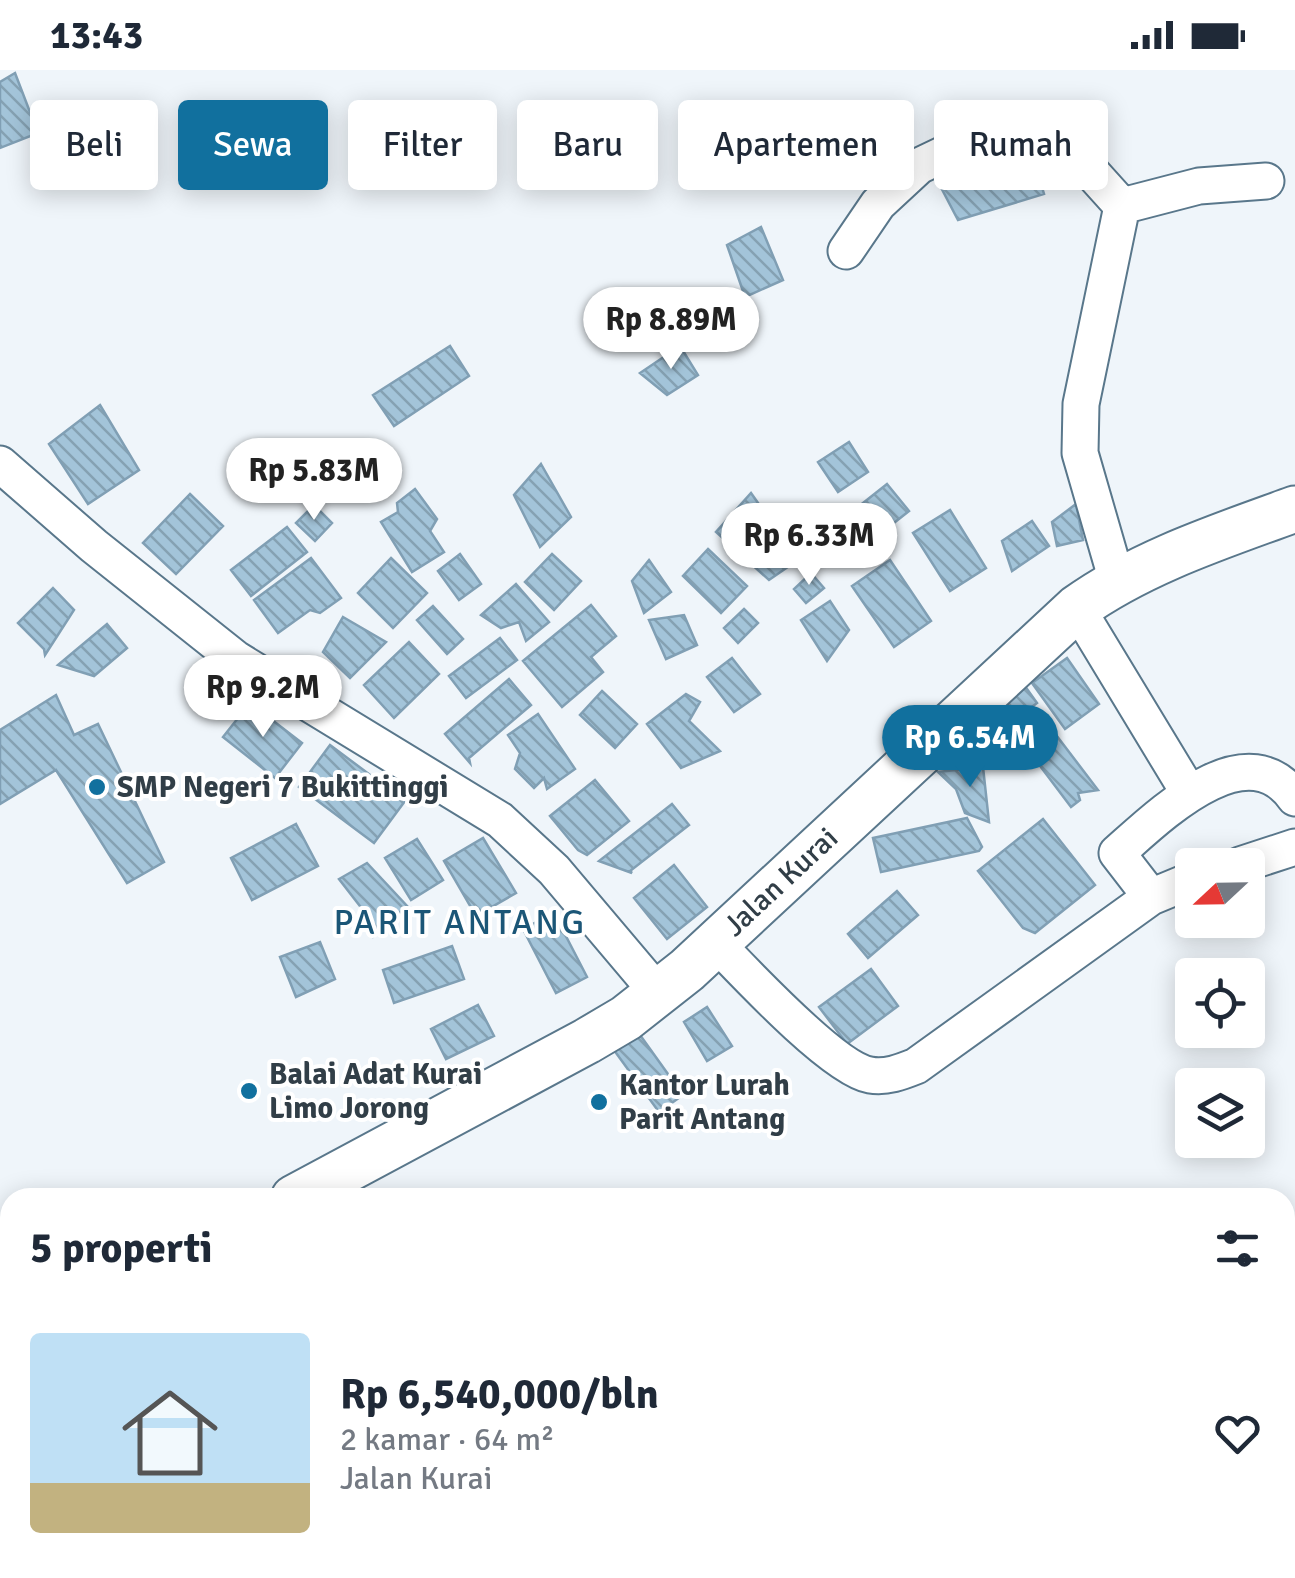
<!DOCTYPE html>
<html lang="id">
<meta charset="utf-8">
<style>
:root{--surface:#fff;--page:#f6f6f7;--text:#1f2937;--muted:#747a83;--accent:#11709e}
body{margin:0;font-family:Signika,sans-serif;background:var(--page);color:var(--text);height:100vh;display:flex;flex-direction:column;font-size:38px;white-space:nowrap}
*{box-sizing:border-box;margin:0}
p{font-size:32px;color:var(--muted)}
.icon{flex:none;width:55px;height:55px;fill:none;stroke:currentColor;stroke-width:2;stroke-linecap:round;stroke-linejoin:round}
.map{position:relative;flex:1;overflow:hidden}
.sheet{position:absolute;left:0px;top:1118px;width:1295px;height:392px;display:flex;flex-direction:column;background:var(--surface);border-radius:30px 30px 0 0;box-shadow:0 5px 25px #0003}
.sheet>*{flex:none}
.banner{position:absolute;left:30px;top:30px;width:1235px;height:90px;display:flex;gap:20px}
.needle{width:65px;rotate:248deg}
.fabs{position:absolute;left:1175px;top:778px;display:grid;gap:20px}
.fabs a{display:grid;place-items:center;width:90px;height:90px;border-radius:10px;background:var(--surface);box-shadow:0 5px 25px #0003;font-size:50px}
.price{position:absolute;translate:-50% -85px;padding:0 22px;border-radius:35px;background:#fff;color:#222;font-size:32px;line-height:65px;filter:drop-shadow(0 2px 5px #0008)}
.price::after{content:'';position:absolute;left:50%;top:60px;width:30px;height:22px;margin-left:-15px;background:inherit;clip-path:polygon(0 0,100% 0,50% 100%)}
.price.selected{background:var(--accent);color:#fff}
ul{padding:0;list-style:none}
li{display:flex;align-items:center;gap:30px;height:250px;padding:0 30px}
li span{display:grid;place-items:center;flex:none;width:280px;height:200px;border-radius:10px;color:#555}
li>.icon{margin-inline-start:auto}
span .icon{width:120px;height:120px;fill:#fffc;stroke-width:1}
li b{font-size:42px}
h2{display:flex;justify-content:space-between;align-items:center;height:120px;padding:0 30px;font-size:42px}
.pill{padding:0 35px;border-radius:10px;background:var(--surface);box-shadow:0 5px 25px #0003;font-size:35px;line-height:90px}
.pill.selected{background:var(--accent);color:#fff}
.status{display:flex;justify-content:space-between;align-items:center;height:70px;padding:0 50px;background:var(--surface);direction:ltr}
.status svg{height:28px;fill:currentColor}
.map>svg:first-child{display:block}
.building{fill:url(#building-back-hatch);stroke:#809fb4;stroke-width:2.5}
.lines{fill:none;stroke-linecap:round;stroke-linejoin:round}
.minor-casing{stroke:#59778b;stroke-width:39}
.tertiary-casing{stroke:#59778b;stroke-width:49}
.minor{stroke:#fff;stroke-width:35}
.tertiary{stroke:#fff;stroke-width:45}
.poi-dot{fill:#11709e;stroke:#fff;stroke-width:4}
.labels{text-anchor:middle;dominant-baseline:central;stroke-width:8;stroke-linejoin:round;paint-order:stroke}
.poi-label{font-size:30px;font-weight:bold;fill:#313e47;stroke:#fff;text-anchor:start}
.street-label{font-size:30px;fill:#313e47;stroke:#fff}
.quarter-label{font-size:35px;letter-spacing:2.5px;fill:#1b5677;stroke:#fff}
</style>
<div class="status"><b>13:43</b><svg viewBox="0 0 49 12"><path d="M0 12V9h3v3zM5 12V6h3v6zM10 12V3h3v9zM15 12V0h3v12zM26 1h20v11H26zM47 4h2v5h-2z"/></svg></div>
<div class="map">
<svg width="1295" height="1508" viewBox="0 0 1295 1508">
<defs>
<pattern id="building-back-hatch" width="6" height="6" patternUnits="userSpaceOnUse" patternTransform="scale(2.5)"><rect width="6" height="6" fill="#a3c4d9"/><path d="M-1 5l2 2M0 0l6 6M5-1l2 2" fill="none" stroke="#85a1b2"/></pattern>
</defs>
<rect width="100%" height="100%" fill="#eff5fa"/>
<path class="building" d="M15 3 38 63 0 78V12Z
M1029 74 1044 124 958 150 936 108Z
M761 157 783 210 745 227 727 175Z
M450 276 469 306 394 356 373 325Z
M680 276 698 305 667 325 640 303Z
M100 335 139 400 88 434 49 374Z
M849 372 868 402 838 422 818 392Z
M541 394 571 447 540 477 514 425Z
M887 414 909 441 880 464 858 437Z
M415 419 437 449 430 461 444 482 412 502 381 452 398 442 397 433Z
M751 423 798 490 769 510 716 462Z
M190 424 223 456 176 504 143 473Z
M1076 434 1083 470 1057 476 1052 452Z
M314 435 332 453 315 471 296 453Z
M950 440 986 498 950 521 913 463Z
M1032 451 1049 476 1012 501 1002 471Z
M287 457 307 482 251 526 231 500Z
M708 479 747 516 721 543 683 506Z
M460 484 481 514 459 530 438 501Z
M552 484 581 511 554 540 525 512Z
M311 488 341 528 320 543 310 540 278 563 254 530Z
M391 488 427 523 393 558 358 523Z
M649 490 671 522 644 543 632 511Z
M890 490 931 551 894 577 852 516Z
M811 503 824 518 806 533 794 519Z
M516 514 549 552 526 571 519 552 501 558 481 545Z
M53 518 74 540 45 585 44 579 18 553Z
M830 531 849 560 827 591 801 550Z
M591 535 616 566 591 587 603 602 562 637 523 591Z
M433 536 463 569 447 584 417 550Z
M744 539 758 553 738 573 724 558Z
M684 545 697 575 666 589 649 550Z
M343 547 386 572 350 608 323 582Z
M107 554 127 578 94 606 58 595Z
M500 568 517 590 466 628 449 606Z
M409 572 439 604 394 648 364 615Z
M732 588 760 624 734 642 707 607Z
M1067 588 1099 634 1065 659 1032 613Z
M509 609 531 635 469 688 470 693 445 664Z
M1022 612 1037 633 1016 649 1000 629Z
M602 621 637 654 615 678 580 645Z
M686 624 700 632 689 651 720 681 681 698 647 654Z
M56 625 74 665 98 654 164 792 127 813 56 700 0 734V660Z
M250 633 302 673 275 708 223 667Z
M538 644 575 699 547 719 544 708 534 718 515 699 520 683 508 665Z
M1050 657 1098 720 1078 723 1080 730 1071 737 1025 676Z
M330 675 405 731 374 773 299 717Z
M983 697 989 752 965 743 956 719 938 702Z
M595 710 629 751 587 785 578 780 550 746Z
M672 734 689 755 630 801 632 803 599 791Z
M967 748 982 777 979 781 881 802 873 768Z
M1043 749 1095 815 1035 863 1023 858 978 801Z
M296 754 318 796 252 830 231 788Z
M483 768 516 823 476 846 444 791Z
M417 769 443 810 411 830 385 788Z
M367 793 407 836 375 865 377 858 339 809Z
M674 795 707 837 667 869 634 828Z
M897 821 918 845 868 888 848 864Z
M554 843 587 907 556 923 523 859Z
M320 872 335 909 296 927 280 887Z
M452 876 464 909 394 933 383 900Z
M871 899 898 936 847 974 819 937Z
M478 935 494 966 446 989 431 959Z
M707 937 732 976 707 991 684 952Z
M635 958 683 1025 659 1042 611 976Z"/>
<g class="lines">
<g class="minor-casing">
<path id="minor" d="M846 181 878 134 919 96 986 64 1032 56 1067 75 1122 136 1199 116 1266 111
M0 394 94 476 236 589 500 750 554 800 658 923
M1117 511 1080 383 1081 334 1122 136
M1077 538 1189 723
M1240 795 1295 777
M1151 827 1117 783C1158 747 1246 659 1295 728
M716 873C744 902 834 999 870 1005 886 1008 901 1002 916 996L1151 827 1192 810"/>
</g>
<g class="tertiary-casing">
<path id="tertiary" d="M294 1128 587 971 626 948 687 900 1077 538C1141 492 1221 466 1295 439
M0 1283 10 1277"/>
</g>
<use href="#minor" class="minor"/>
<use href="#tertiary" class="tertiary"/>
</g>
<g class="poi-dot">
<circle cx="97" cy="717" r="10"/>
<circle cx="249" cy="1021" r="10"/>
<circle cx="599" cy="1032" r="10"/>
</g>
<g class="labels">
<g class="poi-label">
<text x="117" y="717">SMP Negeri 7 Bukittinggi</text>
<text x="269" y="1004">Balai Adat Kurai<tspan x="269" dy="34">Limo Jorong</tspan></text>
<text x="619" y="1015">Kantor Lurah<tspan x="619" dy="34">Parit Antang</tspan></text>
</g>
<g class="street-label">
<text transform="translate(781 812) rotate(-43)">Jalan Kurai</text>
</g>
<g class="quarter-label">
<text x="460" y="852">PARIT ANTANG</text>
</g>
</g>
</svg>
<div class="fabs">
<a><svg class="needle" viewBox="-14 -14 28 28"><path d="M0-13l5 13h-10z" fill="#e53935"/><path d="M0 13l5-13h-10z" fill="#747a83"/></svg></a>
<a><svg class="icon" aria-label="locate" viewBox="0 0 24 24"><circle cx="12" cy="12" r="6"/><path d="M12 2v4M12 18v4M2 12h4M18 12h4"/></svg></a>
<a><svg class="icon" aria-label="layers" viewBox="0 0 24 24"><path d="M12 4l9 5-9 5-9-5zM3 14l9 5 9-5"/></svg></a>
</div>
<b class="price" style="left:671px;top:302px">Rp 8.89M</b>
<b class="price" style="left:314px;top:453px">Rp 5.83M</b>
<b class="price" style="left:809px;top:518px">Rp 6.33M</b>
<b class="price" style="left:263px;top:670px">Rp 9.2M</b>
<b class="price selected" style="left:970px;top:720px">Rp 6.54M</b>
<div class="banner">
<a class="pill">Beli</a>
<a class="pill selected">Sewa</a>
<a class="pill">Filter</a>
<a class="pill">Baru</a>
<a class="pill">Apartemen</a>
<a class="pill">Rumah</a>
</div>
<section class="sheet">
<h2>5 properti<svg class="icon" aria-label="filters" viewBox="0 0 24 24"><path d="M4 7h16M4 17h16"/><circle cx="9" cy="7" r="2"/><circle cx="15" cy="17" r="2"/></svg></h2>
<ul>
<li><span style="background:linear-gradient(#bfe0f5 75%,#c2b280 0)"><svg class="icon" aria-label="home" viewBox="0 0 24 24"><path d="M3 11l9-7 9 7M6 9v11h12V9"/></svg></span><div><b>Rp 6,540,000/bln</b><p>2 kamar · 64 m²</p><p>Jalan Kurai</p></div><svg class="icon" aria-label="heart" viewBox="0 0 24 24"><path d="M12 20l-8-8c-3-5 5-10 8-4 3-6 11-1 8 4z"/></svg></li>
</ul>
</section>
</div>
